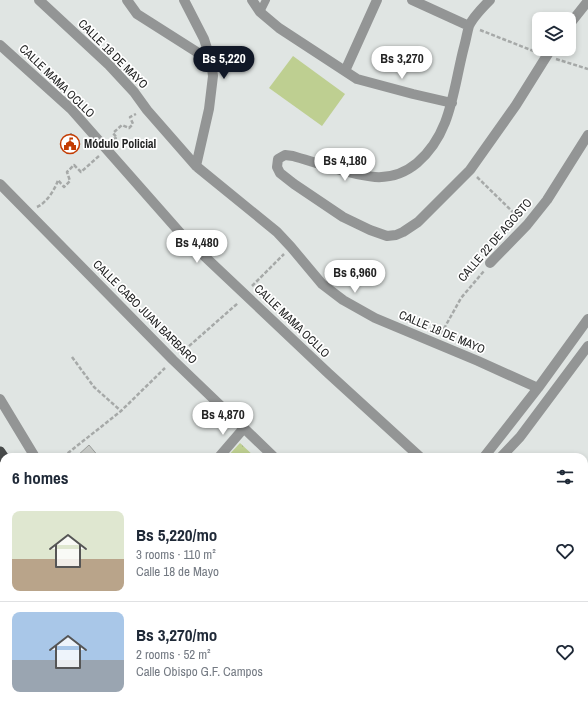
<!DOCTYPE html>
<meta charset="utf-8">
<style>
:root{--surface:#fff;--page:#f2f2f3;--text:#1f2937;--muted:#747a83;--line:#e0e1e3;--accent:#111827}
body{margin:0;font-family:"Archivo Narrow",sans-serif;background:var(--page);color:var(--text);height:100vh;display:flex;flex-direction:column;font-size:15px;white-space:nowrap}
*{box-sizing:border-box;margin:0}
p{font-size:13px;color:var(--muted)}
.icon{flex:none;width:22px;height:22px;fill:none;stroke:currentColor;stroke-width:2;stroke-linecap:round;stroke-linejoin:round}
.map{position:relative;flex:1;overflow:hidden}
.side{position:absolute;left:0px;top:453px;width:588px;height:256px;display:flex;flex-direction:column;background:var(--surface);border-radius:12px 12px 0 0;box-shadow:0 2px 6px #0003}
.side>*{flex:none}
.controls{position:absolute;left:532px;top:12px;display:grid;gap:8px}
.controls a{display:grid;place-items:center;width:44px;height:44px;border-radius:8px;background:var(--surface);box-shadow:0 2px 6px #0003;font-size:20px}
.price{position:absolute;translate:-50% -34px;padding:0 9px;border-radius:14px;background:#fff;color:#222;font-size:13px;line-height:26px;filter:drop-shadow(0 1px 2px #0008)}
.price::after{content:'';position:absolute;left:50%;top:24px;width:12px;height:9px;margin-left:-6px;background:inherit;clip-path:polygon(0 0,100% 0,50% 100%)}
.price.active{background:var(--accent);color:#fff}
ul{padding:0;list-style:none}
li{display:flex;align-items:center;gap:12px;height:100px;padding:0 12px}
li+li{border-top:1px solid var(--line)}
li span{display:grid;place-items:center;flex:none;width:112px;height:80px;border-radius:8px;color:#555}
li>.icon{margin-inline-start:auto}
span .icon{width:48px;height:48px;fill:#fffc;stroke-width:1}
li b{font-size:17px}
h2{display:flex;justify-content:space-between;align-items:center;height:48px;padding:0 12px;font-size:17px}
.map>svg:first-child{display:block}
.grass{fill:url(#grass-tufts)}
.pitch{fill:#becf91}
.building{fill:#c6c9c6;stroke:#9a9d9a}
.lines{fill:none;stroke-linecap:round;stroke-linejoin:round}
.path{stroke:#a6a9a8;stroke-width:2.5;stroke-dasharray:4 2;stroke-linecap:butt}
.service{stroke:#939595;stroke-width:8}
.minor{stroke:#939595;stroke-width:10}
.tertiary{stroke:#939595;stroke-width:10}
.secondary{stroke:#6d7070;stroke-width:10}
.trunk{stroke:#474a4a;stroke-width:11}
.labels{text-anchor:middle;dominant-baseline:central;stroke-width:3.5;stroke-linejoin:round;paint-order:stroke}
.street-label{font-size:12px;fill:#222323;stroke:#fff}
.poi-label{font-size:12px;font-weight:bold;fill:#222323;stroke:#fff;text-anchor:start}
</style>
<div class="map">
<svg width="588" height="709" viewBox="0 0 588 709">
<defs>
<pattern id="grass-tufts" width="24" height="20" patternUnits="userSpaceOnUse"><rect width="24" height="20" fill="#becf91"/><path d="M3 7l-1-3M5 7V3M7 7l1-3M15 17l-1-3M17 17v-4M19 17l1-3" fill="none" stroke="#a3b17d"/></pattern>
</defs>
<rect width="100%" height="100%" fill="#e0e5e3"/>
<path class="grass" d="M240 443 255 457H227Z"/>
<path class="pitch" d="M293 56 345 94 322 126 269 88Z"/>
<path class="building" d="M71 133 79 141 70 152 61 146Z
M89 445 99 457H76Z
M2 621 4 623V675L0 670V623Z
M26 705H114L109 709H30Z
M249 705H295L293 707 295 709H254Z
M306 705H364L368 709H310Z"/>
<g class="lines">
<path class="path" d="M480 30 536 52
M556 59 588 69
M113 139 117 138 113 133 122 125 129 128 133 124 130 117 136 114
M477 177 519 218
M37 207C46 203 55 190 58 180L64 187 70 181 67 172 74 165 81 172 99 156
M252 286 284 254
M441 334 461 298 484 271
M180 354 238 303
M72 357 94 387 121 411
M63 457 121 411 165 368"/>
<path class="service" d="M260 12 266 0
M0 540 4 537
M584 542 588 545
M529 705 532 709"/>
<path class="minor" d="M39 0 109 65 134 92 147 110 196 166 277 232 291 247 322 284 343 300 375 318 478 361 538 388
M127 0 137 14 211 61
M184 0 204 39 211 61 213 76 209 109 196 166
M252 0 260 12 279 28 357 79 413 94 452 103
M412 0 469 26
M490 0C483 7 473 17 469 26 467 33 466 40 464 47 453 89 452 133 417 163 405 173 391 178 375 177 350 175 317 163 293 156L285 155 278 159 277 167 280 173 294 184 343 217 370 230 387 236 396 235 403 232 418 222 470 170 516 105 551 49
M569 25 588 1
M0 45 71 109 183 236 328 373 420 457
M345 71 377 0
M0 184 173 360 274 457
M490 263 527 225 547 200 588 135
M219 457 244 428
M484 457 538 388 588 319
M501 457 520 437 588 346
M0 511 4 516"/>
<path class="tertiary" d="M0 399 35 457"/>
<path class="secondary" d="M132 709V705"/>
<path class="trunk" d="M0 452 4 458
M0 474 4 480
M219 705 224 709"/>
</g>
<defs>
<g id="civic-ring" transform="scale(1)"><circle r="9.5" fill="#fff" stroke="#c33c03" stroke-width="1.5"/><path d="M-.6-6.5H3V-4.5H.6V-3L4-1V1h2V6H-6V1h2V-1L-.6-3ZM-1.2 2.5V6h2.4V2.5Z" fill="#c33c03"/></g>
</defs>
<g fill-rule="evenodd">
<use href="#civic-ring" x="70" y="144"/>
</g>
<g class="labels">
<g class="street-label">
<text transform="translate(113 54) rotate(45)">CALLE 18 DE MAYO</text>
<text transform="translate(57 81) rotate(44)">CALLE MAMA OCLLO</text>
<text transform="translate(495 240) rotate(-49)">CALLE 22 DE AGOSTO</text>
<text transform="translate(145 312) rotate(45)">CALLE CABO JUAN BARBARO</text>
<text transform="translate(292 321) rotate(44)">CALLE MAMA OCLLO</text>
<text transform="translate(442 332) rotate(23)">CALLE 18 DE MAYO</text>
</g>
<g class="poi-label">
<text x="84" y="144">Módulo Policial</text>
</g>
</g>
</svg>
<div class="controls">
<a><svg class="icon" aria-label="layers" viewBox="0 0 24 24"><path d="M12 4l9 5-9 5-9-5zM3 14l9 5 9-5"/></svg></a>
</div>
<b class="price active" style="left:224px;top:80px">Bs 5,220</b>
<b class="price" style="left:402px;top:80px">Bs 3,270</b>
<b class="price" style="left:345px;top:182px">Bs 4,180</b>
<b class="price" style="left:197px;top:264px">Bs 4,480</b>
<b class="price" style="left:355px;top:294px">Bs 6,960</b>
<b class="price" style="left:223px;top:436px">Bs 4,870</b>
<section class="side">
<h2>6 homes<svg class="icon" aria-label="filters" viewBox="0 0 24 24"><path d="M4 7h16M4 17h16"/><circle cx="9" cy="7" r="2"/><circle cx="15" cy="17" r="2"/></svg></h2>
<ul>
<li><span style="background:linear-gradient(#dfe7d0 60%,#b9a48a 0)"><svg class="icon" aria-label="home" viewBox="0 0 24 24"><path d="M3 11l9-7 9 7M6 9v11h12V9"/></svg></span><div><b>Bs 5,220/mo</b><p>3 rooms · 110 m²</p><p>Calle 18 de Mayo</p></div><svg class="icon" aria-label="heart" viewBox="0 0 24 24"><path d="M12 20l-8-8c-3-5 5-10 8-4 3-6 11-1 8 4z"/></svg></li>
<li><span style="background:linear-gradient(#a9c7e8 60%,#9aa5b1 0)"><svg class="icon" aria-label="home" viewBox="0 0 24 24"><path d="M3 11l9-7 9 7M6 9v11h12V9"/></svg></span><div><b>Bs 3,270/mo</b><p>2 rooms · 52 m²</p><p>Calle Obispo G.F. Campos</p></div><svg class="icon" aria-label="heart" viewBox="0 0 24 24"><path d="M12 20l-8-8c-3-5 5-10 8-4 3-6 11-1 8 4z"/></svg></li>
</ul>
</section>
</div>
